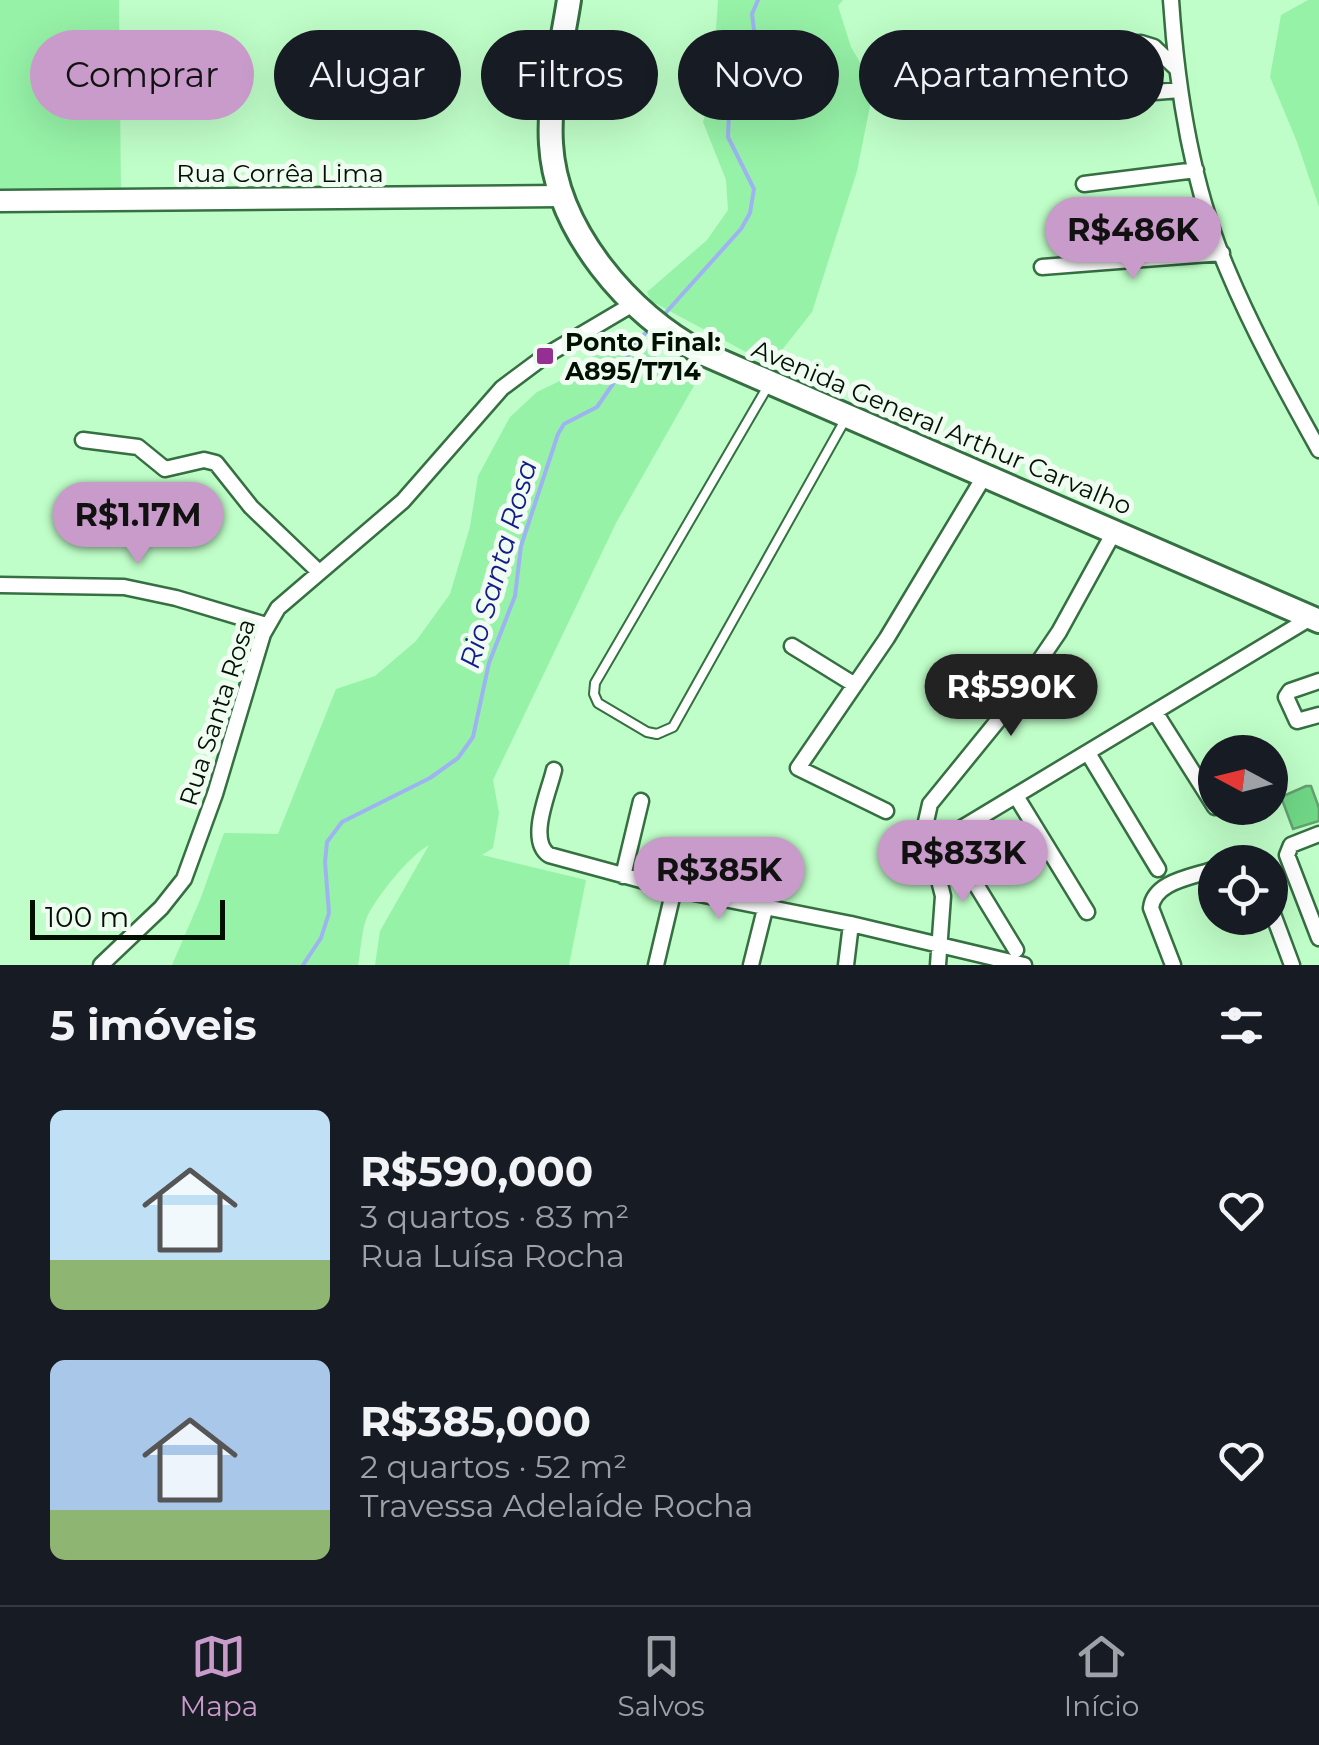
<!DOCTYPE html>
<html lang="pt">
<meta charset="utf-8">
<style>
:root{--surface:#171b24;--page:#242831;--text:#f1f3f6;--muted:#9ea1a6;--line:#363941;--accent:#c89bca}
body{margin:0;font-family:Montserrat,sans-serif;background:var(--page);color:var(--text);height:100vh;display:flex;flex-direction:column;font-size:38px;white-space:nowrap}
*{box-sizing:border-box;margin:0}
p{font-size:32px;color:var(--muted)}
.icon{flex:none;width:55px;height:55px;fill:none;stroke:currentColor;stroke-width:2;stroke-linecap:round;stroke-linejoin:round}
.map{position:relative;height:965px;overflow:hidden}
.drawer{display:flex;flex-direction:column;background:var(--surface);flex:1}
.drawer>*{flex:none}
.top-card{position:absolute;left:30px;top:30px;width:1260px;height:90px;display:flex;gap:20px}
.needle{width:65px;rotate:277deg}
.buttons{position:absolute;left:1198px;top:735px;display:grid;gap:20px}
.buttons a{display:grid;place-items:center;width:90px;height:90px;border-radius:50%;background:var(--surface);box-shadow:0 10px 40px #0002;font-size:50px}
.scale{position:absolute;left:30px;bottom:25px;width:195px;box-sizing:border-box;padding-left:10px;border:5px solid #001102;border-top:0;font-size:28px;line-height:35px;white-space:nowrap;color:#001102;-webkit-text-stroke:8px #f0fcf1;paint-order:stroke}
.price{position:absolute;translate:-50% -85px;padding:0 22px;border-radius:35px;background:var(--accent);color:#111;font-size:32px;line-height:65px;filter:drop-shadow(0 2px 5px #0008)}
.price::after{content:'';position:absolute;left:50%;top:60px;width:30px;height:22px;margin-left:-15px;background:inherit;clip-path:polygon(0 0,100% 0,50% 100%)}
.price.on{background:#222;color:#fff}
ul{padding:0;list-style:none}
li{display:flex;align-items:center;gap:30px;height:250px;padding:0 50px}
li span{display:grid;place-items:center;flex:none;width:280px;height:200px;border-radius:15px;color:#555}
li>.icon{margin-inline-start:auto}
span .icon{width:120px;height:120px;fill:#fffc;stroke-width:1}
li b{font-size:42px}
h2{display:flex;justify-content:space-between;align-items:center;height:120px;padding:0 50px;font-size:42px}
.chip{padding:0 35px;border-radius:45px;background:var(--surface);box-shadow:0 10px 40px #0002;font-size:35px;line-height:90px}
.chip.on{background:var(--accent);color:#111}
.tabs{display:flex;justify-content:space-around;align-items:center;height:140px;border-top:2px solid var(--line);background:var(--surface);font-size:28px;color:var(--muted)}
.tabs a{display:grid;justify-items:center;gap:5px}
.tabs .on{color:var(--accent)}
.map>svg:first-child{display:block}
.green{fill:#96f2a7}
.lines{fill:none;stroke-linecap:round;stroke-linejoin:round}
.stream{stroke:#9eb4f0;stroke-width:4}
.building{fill:#70d786;stroke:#65a06f;stroke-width:2.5}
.lane-casing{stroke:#356f42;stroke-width:12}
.street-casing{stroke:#356f42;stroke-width:19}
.secondary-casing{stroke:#356f42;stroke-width:25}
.primary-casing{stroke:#356f42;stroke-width:28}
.lane{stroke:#fff;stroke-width:8}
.street{stroke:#fff;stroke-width:14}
.secondary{stroke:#fff;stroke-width:20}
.primary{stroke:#fff;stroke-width:22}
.poi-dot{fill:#962f94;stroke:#f0fcf1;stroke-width:4}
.labels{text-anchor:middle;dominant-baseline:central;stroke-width:10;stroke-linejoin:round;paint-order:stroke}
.street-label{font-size:25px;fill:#001102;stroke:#f0fcf1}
.poi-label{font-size:25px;font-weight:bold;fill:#001102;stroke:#f0fcf1;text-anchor:start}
.water-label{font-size:28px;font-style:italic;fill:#151b8d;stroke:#f0fcf1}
</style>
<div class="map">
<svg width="1319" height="965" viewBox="0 0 1319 965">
<rect width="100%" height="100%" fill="#bffec8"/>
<path class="green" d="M0 0H119L121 194 0 190Z
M718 0H843L838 6 851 47 874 86 857 171 812 312 770 365 651 301 647 292 707 240 728 210 726 180 703 122 712 89Z
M1308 0H1319V207L1297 142 1270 77 1281 15Z
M634 332 665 366 696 382 616 523 493 780 499 813 493 848 482 855 586 880 569 965H375L380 931 429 845C409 856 377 896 367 917 361 931 361 951 358 965H172L200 900 224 833 278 834 336 689 375 676 416 641 450 594 470 527 478 476 510 417 537 392 568 377 607 345Z"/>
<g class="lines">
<path class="stream" d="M661 318 741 229 750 213 754 189 728 137 729 113 734 84 757 54 752 14 758 0
M303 965 321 938 329 913 325 862 327 842 342 822 430 778 458 758 473 737 489 663 515 596 521 546 558 434 564 424 597 407 617 378 633 345 651 328"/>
</g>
<path class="building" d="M1306 786H1311L1319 808V821L1293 829 1281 797Z"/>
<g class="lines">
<g class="lane-casing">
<path id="lane" d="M768 386 595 683 594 694 598 703 647 732 657 734 673 727 845 420"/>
</g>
<g class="street-casing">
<path id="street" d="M1171 0C1177 91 1192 187 1228 271 1254 333 1287 392 1319 450
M973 56 1141 43 1154 47 1176 68
M933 110 1180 90
M1084 184 1196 170
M1042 267 1222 253
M83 440 138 447 165 469 204 460 216 463 251 507 318 571
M0 585 124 587 176 598 266 625
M792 646 855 685
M1319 681 1290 691 1286 697 1297 721 1319 715
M1155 712 1215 807
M1088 753 1158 869
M554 770C549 792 527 840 549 855L674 889 851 924 1024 965
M1016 796 1087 912
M886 811 798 768 887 638 985 475
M1319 834 1291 845 1287 855 1319 938
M1234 862 1247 858 1253 862
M623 876 641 801
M1270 906 1292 965
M1016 950 947 837 1312 617
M101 965 161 908 184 879 215 794 263 634 278 608 403 501 502 388 545 356 633 304
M656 965 674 889
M751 965 765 909
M846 965 851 924
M938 965 943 896 925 826 930 804 1004 713 1059 632 1114 532
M1173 965 1151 908C1154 881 1193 877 1215 869"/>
</g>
<g class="secondary-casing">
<path id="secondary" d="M0 201 561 196"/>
</g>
<g class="primary-casing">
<path id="primary" d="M569 0C562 47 548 97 551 144 556 230 629 315 702 353L1319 621"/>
</g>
<use href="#lane" class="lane"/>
<use href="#street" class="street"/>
<use href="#secondary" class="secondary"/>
<use href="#primary" class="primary"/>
</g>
<rect class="poi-dot" x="535" y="346" width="20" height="20" rx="5"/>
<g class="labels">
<g class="street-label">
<text x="280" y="173">Rua Corrêa Lima</text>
<text transform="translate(942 427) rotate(23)">Avenida General Arthur Carvalho</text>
<text transform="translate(217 712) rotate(-72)">Rua Santa Rosa</text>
</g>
<g class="poi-label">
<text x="565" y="342">Ponto Final:<tspan x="565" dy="29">A895/T714</tspan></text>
</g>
<g class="water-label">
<text transform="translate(498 564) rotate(-74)">Rio Santa Rosa</text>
</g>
</g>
</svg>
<div class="buttons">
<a><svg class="needle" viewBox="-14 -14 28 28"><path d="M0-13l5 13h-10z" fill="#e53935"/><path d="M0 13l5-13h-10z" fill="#9ea1a6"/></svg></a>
<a><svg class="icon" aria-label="locate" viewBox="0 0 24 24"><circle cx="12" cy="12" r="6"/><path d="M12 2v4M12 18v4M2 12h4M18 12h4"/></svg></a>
</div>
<div class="scale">100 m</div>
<b class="price" style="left:1133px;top:282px">R$486K</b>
<b class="price" style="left:138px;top:567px">R$1.17M</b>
<b class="price on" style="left:1011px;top:739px">R$590K</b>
<b class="price" style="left:963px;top:905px">R$833K</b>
<b class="price" style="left:719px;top:922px">R$385K</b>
<div class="top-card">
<a class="chip on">Comprar</a>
<a class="chip">Alugar</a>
<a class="chip">Filtros</a>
<a class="chip">Novo</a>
<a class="chip">Apartamento</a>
</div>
</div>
<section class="drawer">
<h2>5 imóveis<svg class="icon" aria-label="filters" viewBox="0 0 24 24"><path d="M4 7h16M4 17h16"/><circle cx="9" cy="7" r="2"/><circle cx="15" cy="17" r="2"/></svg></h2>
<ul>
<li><span style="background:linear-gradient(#bfe0f5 75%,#8fb573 0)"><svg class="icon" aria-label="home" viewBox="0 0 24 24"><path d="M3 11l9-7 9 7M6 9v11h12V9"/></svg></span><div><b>R$590,000</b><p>3 quartos · 83 m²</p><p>Rua Luísa Rocha</p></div><svg class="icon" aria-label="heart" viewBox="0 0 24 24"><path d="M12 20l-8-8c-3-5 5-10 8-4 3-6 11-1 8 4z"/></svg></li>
<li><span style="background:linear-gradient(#a9c7e8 75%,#8fb573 0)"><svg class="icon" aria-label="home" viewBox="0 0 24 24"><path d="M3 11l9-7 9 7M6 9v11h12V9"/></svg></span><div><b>R$385,000</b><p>2 quartos · 52 m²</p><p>Travessa Adelaíde Rocha</p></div><svg class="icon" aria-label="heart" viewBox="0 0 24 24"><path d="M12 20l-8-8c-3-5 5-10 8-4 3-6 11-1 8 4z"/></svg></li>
</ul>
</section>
<nav class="tabs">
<a class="on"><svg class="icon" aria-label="map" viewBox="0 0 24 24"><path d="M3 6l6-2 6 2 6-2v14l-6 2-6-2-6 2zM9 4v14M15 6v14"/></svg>Mapa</a>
<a><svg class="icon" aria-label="saved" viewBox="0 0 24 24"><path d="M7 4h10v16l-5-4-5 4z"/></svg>Salvos</a>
<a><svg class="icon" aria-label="home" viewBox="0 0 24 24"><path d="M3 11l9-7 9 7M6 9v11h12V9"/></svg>Início</a>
</nav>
